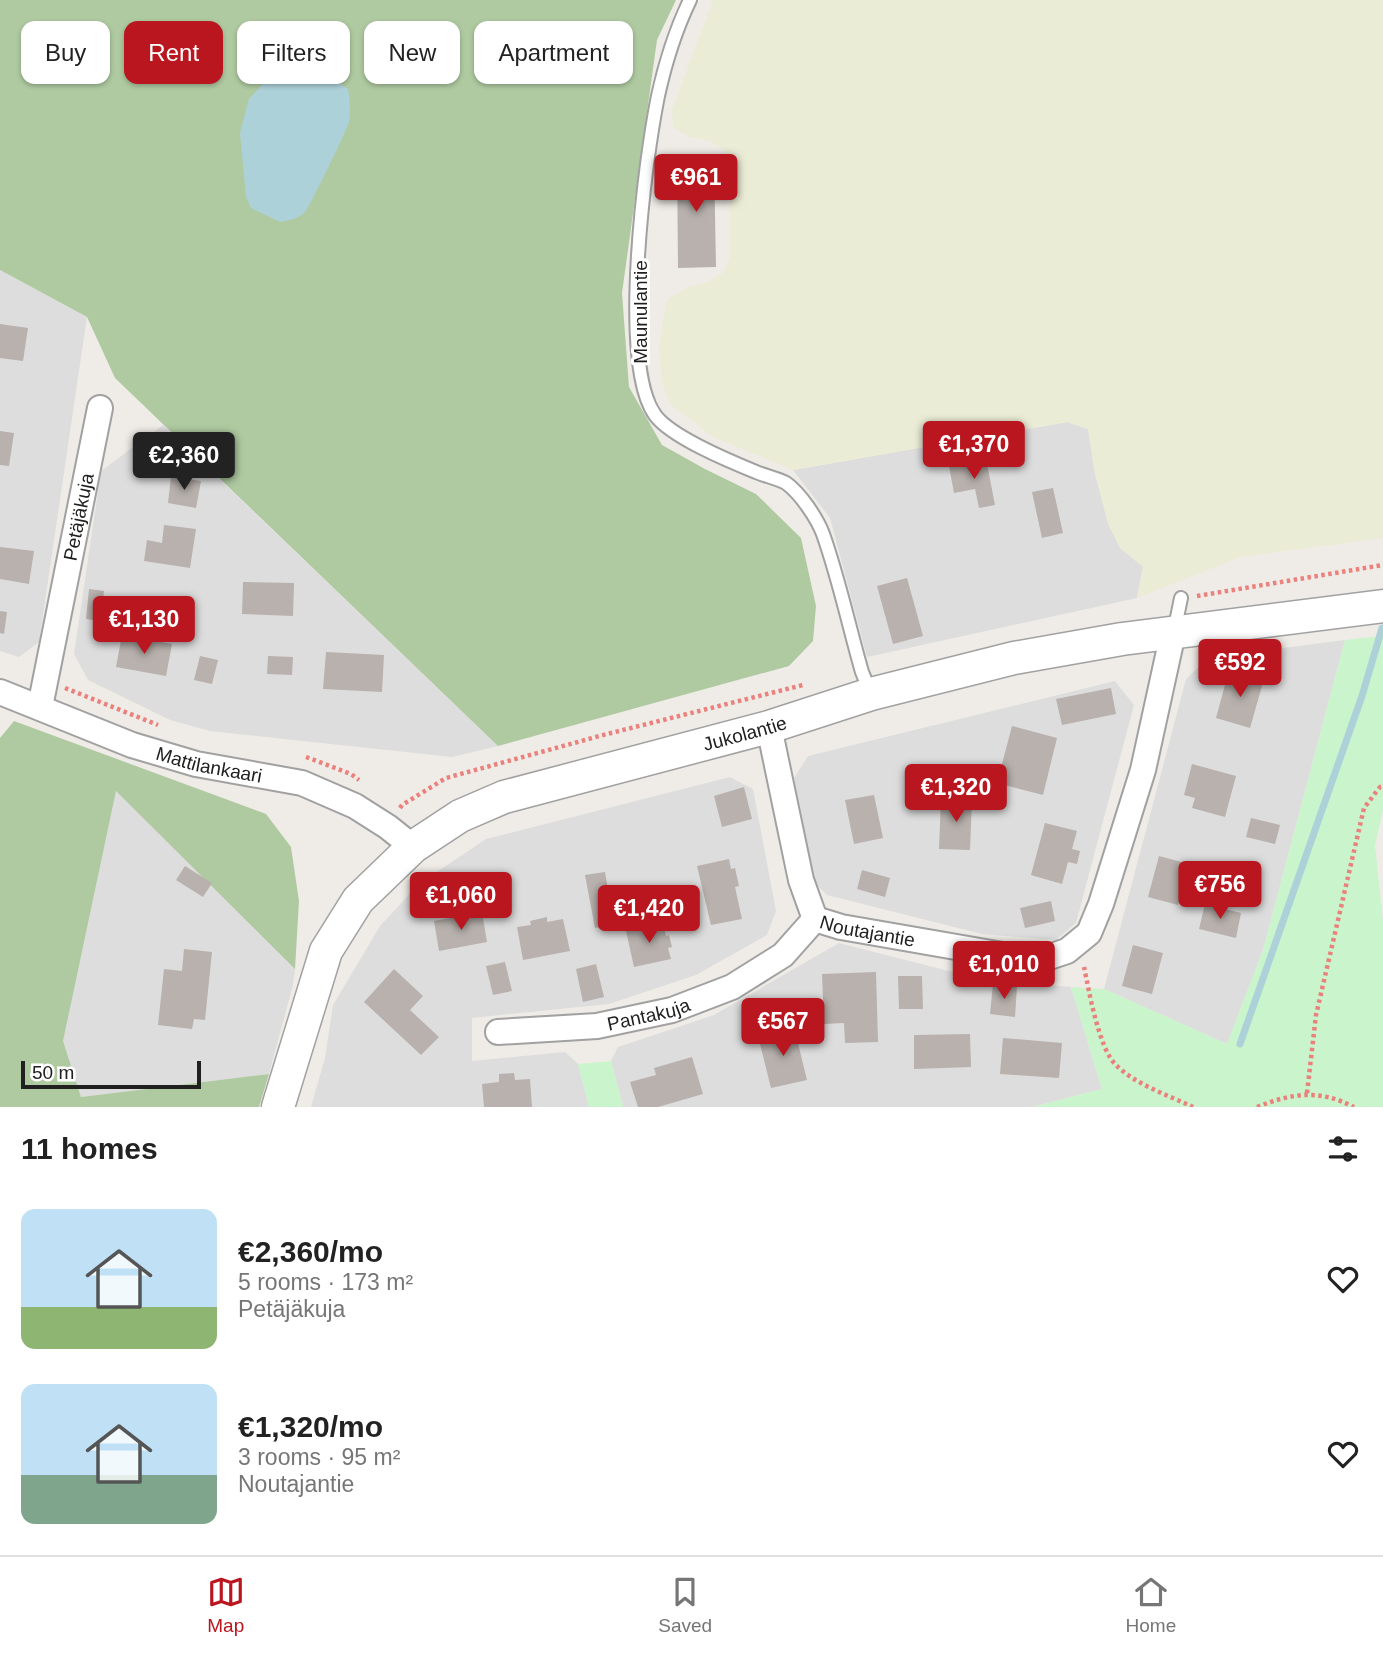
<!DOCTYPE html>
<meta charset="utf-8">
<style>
:root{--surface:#fff;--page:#f6f6f6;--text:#222;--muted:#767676;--line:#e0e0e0;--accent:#ba161f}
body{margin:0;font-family:Arial,sans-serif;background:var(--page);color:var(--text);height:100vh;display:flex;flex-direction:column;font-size:26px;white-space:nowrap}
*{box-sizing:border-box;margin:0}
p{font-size:23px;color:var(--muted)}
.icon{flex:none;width:38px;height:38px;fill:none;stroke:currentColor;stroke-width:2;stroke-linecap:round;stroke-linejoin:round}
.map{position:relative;height:1107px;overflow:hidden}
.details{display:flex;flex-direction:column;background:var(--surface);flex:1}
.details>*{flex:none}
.guide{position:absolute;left:21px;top:21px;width:700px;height:63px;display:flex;gap:14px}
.scale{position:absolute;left:21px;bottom:18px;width:180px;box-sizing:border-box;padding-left:7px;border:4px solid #202020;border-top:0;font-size:19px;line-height:24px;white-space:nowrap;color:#202020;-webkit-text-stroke:5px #fff;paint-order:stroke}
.price{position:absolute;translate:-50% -60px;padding:0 16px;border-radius:7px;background:var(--accent);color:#fff;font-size:23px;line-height:46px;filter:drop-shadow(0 2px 4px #0008)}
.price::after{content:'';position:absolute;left:50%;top:42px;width:21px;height:16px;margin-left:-10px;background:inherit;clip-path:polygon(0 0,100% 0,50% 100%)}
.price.current{background:#222;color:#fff}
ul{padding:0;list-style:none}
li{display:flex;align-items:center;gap:21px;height:175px;padding:0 21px}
li span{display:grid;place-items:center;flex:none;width:196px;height:140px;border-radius:14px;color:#555}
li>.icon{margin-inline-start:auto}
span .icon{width:84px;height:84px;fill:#fffc;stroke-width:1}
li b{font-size:30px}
h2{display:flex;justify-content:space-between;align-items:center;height:84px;padding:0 21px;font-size:30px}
.tag{padding:0 24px;border-radius:14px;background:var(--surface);box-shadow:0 2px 5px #0004;font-size:24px;line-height:63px}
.tag.current{background:var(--accent);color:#fff}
.menu{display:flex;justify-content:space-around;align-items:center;height:98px;border-top:2px solid var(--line);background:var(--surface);font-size:19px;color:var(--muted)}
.menu a{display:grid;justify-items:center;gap:4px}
.menu .current{color:var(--accent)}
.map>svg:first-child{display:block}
.residential{fill:#dedddd}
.farmland{fill:#ebecd5}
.forest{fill:#afcaa1}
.park{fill:#caf4cb}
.water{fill:#add1d8}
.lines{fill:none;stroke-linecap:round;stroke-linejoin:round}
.stream{stroke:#add1d8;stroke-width:7}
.building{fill:#b8b1ad}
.service-casing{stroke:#a1a1a1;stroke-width:16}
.minor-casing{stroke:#a1a1a1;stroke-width:28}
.tertiary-casing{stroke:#a1a1a1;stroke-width:35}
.path{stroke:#eb817d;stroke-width:4.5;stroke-dasharray:3.5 3.5;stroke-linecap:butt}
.service{stroke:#fff;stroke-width:12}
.minor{stroke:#fff;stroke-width:24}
.tertiary{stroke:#fff;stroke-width:32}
.labels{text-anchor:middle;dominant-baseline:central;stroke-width:6;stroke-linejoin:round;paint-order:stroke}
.street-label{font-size:19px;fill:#202020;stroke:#fff}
</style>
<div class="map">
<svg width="1383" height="1107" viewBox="0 0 1383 1107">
<rect width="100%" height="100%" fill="#efece7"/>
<path class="residential" d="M0 270 87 317 39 642 19 657 0 651Z
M1068 422 1088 429 1095 474 1120 548 1143 566 1137 598 867 657 830 518 793 470Z
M163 425 498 746 452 757 210 731 170 720 88 680 74 654 101 471Z
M1345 640 1263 950 1227 1044 1104 989 1186 679 1208 658Z
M1115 681 1134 705 1076 923 1056 940 982 934 827 895 814 882 794 778 808 756Z
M730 777 753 789 776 911 767 935 696 975 609 1004 472 1018V1061L565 1052 578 1064 589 1107H311L325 1058 333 1005 380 926 419 884 486 839Z
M116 790 295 969 293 985 269 1074 81 1097 62 1041Z
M839 943 984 980 1071 987 1102 1089 1033 1107H623L611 1061 618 1047 714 1015Z"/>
<path class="farmland" d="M713 0H1383V538L1241 557 1137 598 1143 567 1120 548 1108 524 1095 474 1088 429 1067 422 793 470 713 437 670 404 661 380 659 348 666 301 687 287 708 282 723 273 730 257V167L724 150 710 141 690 137 673 127 672 110Z"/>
<path class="forest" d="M0 0H676L657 40 622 293 629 387 662 445 705 469 756 494 801 538 816 606 813 641 789 666 498 746 115 378 87 317 0 270Z
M14 721 266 814 291 847 299 901 295 969 116 791 63 1041 81 1097 269 1074 259 1107H0V738Z"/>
<path class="park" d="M1383 636V811L1375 845 1383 921V1107H1033L1102 1089 1071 987 1104 989 1227 1044 1263 950 1345 640Z
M611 1061 623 1107H589L578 1064Z"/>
<path class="water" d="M286 63C309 63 330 75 348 89 350 100 351 111 349 122 348 128 309 208 305 212 298 219 290 220 280 222L251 208 246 197 240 133 249 99 275 70Z"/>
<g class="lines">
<path class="stream" d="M1240 1044 1362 696 1382 628"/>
</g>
<path class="building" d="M714 159 716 267 678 268 677 160Z
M0 324 28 328 23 361 0 358Z
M0 431 14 433 9 466 0 465Z
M986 459 995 505 979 508 975 489 954 493 949 466Z
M171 477 201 481 196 508 168 503Z
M1053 488 1063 533 1042 538 1032 492Z
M164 525 196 529 190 568 144 561 147 540 162 543Z
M0 547 34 551 29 584 0 579Z
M907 578 923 636 893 644 877 586Z
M243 582 294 583 293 616 242 614Z
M89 589 104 591 101 621 86 619Z
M0 611 7 612 4 634 0 633Z
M122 635 172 644 166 676 116 667Z
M326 652 384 655 382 692 323 689Z
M200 656 218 660 212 684 194 680Z
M268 656 293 657 292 675 267 674Z
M1229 670 1264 679 1250 728 1216 718Z
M1111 688 1116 714 1062 725 1056 699Z
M1012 726 1057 738 1043 795 997 783Z
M1192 764 1236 776 1225 817 1192 808 1195 798 1184 795Z
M744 787 752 819 722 827 714 796Z
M874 795 883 838 854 844 845 800Z
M941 799 972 800 970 850 939 849Z
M1251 818 1280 825 1275 844 1246 837Z
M1045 823 1077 831 1072 849 1080 851 1077 864 1068 862 1062 884 1031 875Z
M1159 856 1189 864 1178 905 1148 897Z
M729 859 731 869 735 868 739 886 735 887 742 919 711 925 697 866Z
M185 866 212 883 203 897 176 880Z
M862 870 890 878 885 897 857 889Z
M605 872 614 924 595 928 585 875Z
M1051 901 1055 921 1025 928 1020 908Z
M1205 904 1241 913 1236 938 1199 929Z
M482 912 487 942 439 951 434 921Z
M547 917V922L563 919 570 951 523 960 517 927 531 925 530 921Z
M663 923 666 936 669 935 672 947 668 948 671 959 634 967 626 931Z
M1133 945 1163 953 1152 994 1122 986Z
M184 949 212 952 205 1020 194 1019 192 1029 158 1025 164 969 182 971Z
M505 962 512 991 493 995 486 966Z
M596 964 604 997 583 1002 576 969Z
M394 969 423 996 410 1010 439 1037 421 1055 364 1002Z
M876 972 878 1042 845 1043 844 1023 824 1024 822 974Z
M898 976H922L923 1009H899Z
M993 984 1017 987 1015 1017 990 1014Z
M794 1027 807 1080 771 1088 758 1036Z
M970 1034 971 1067 914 1069V1035Z
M1003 1038 1062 1043 1059 1078 1000 1074Z
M692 1057 703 1094 658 1107H638L630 1082 656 1075 654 1068Z
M514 1073 515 1080 530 1079 532 1107H484L482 1084 499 1082V1074Z"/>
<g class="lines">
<g class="service-casing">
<path id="service" d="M690 0C676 29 665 64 658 96 645 160 618 363 655 415 671 437 729 461 756 472 765 476 777 478 786 483 800 493 817 518 823 534 839 579 849 627 862 672L871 694
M1174 632 1181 598"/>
</g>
<g class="minor-casing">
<g id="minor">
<path id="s1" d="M0 692 132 745 196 764 302 783 355 806 388 827 413 847"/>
<path id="s2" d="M40 707 100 408"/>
<path d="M769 727 801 880 815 919"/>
<path id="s3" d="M815 919 841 927 1037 961 1067 951 1089 933 1101 904 1143 770 1173 633"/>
<path id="s4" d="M498 1032 597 1026 672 1010 732 987 783 955 815 919"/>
</g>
</g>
<g class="tertiary-casing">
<g id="tertiary">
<path id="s5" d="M278 1107 326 951 358 900 413 847 460 816 504 797 769 727 871 694 1014 658 1122 639 1383 606"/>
</g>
</g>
<path class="path" d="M1197 596 1383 565
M65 688 158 725
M306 757 351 774 359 780
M400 808 402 805 446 778 607 734 803 685
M1084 967C1089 991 1099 1049 1116 1065 1136 1085 1168 1095 1193 1107
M1307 1093 1316 1015 1364 808 1380 787H1383
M1257 1107C1292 1093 1319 1089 1354 1107"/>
<use href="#service" class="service"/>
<use href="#minor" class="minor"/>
<use href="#tertiary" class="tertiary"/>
</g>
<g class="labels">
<g class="street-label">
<text transform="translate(640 312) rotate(-90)">Maunulantie</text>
<text stroke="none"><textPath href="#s2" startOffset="194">Petäjäkuja</textPath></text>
<text stroke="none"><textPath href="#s5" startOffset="653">Jukolantie</textPath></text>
<text stroke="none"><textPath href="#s1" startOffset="222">Mattilankaari</textPath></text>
<text stroke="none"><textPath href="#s3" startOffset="54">Noutajantie</textPath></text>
<text stroke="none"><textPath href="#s4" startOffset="152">Pantakuja</textPath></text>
</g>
</g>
</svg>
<div class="scale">50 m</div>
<b class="price" style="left:696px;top:214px">€961</b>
<b class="price" style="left:974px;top:481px">€1,370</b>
<b class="price current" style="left:184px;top:492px">€2,360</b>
<b class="price" style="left:144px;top:656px">€1,130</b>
<b class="price" style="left:1240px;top:699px">€592</b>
<b class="price" style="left:956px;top:824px">€1,320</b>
<b class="price" style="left:1220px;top:921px">€756</b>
<b class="price" style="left:461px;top:932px">€1,060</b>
<b class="price" style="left:649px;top:945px">€1,420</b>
<b class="price" style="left:1004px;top:1001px">€1,010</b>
<b class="price" style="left:783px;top:1058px">€567</b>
<div class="guide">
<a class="tag">Buy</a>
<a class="tag current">Rent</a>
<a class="tag">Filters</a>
<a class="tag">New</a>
<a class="tag">Apartment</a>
</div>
</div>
<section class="details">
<h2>11 homes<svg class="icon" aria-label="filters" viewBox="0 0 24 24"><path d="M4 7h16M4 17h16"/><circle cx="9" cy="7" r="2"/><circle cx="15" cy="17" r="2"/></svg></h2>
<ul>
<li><span style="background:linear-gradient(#bfe0f5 70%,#8fb573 0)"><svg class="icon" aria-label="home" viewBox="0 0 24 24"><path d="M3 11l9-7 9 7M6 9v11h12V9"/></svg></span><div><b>€2,360/mo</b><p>5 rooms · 173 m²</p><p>Petäjäkuja</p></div><svg class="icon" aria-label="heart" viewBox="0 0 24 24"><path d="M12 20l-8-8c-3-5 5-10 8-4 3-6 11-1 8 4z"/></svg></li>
<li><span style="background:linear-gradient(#bfe0f5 65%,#7fa58c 0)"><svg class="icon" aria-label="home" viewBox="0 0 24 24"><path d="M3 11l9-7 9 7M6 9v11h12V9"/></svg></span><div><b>€1,320/mo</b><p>3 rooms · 95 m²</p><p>Noutajantie</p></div><svg class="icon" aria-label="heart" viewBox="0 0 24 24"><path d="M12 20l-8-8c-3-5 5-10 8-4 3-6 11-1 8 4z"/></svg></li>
</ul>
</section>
<nav class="menu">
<a class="current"><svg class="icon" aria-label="map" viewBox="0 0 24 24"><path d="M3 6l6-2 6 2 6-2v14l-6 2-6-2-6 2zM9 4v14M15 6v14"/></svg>Map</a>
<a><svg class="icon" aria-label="saved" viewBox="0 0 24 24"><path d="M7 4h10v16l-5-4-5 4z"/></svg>Saved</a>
<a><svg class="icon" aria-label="home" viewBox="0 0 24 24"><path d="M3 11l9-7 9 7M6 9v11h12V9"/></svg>Home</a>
</nav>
